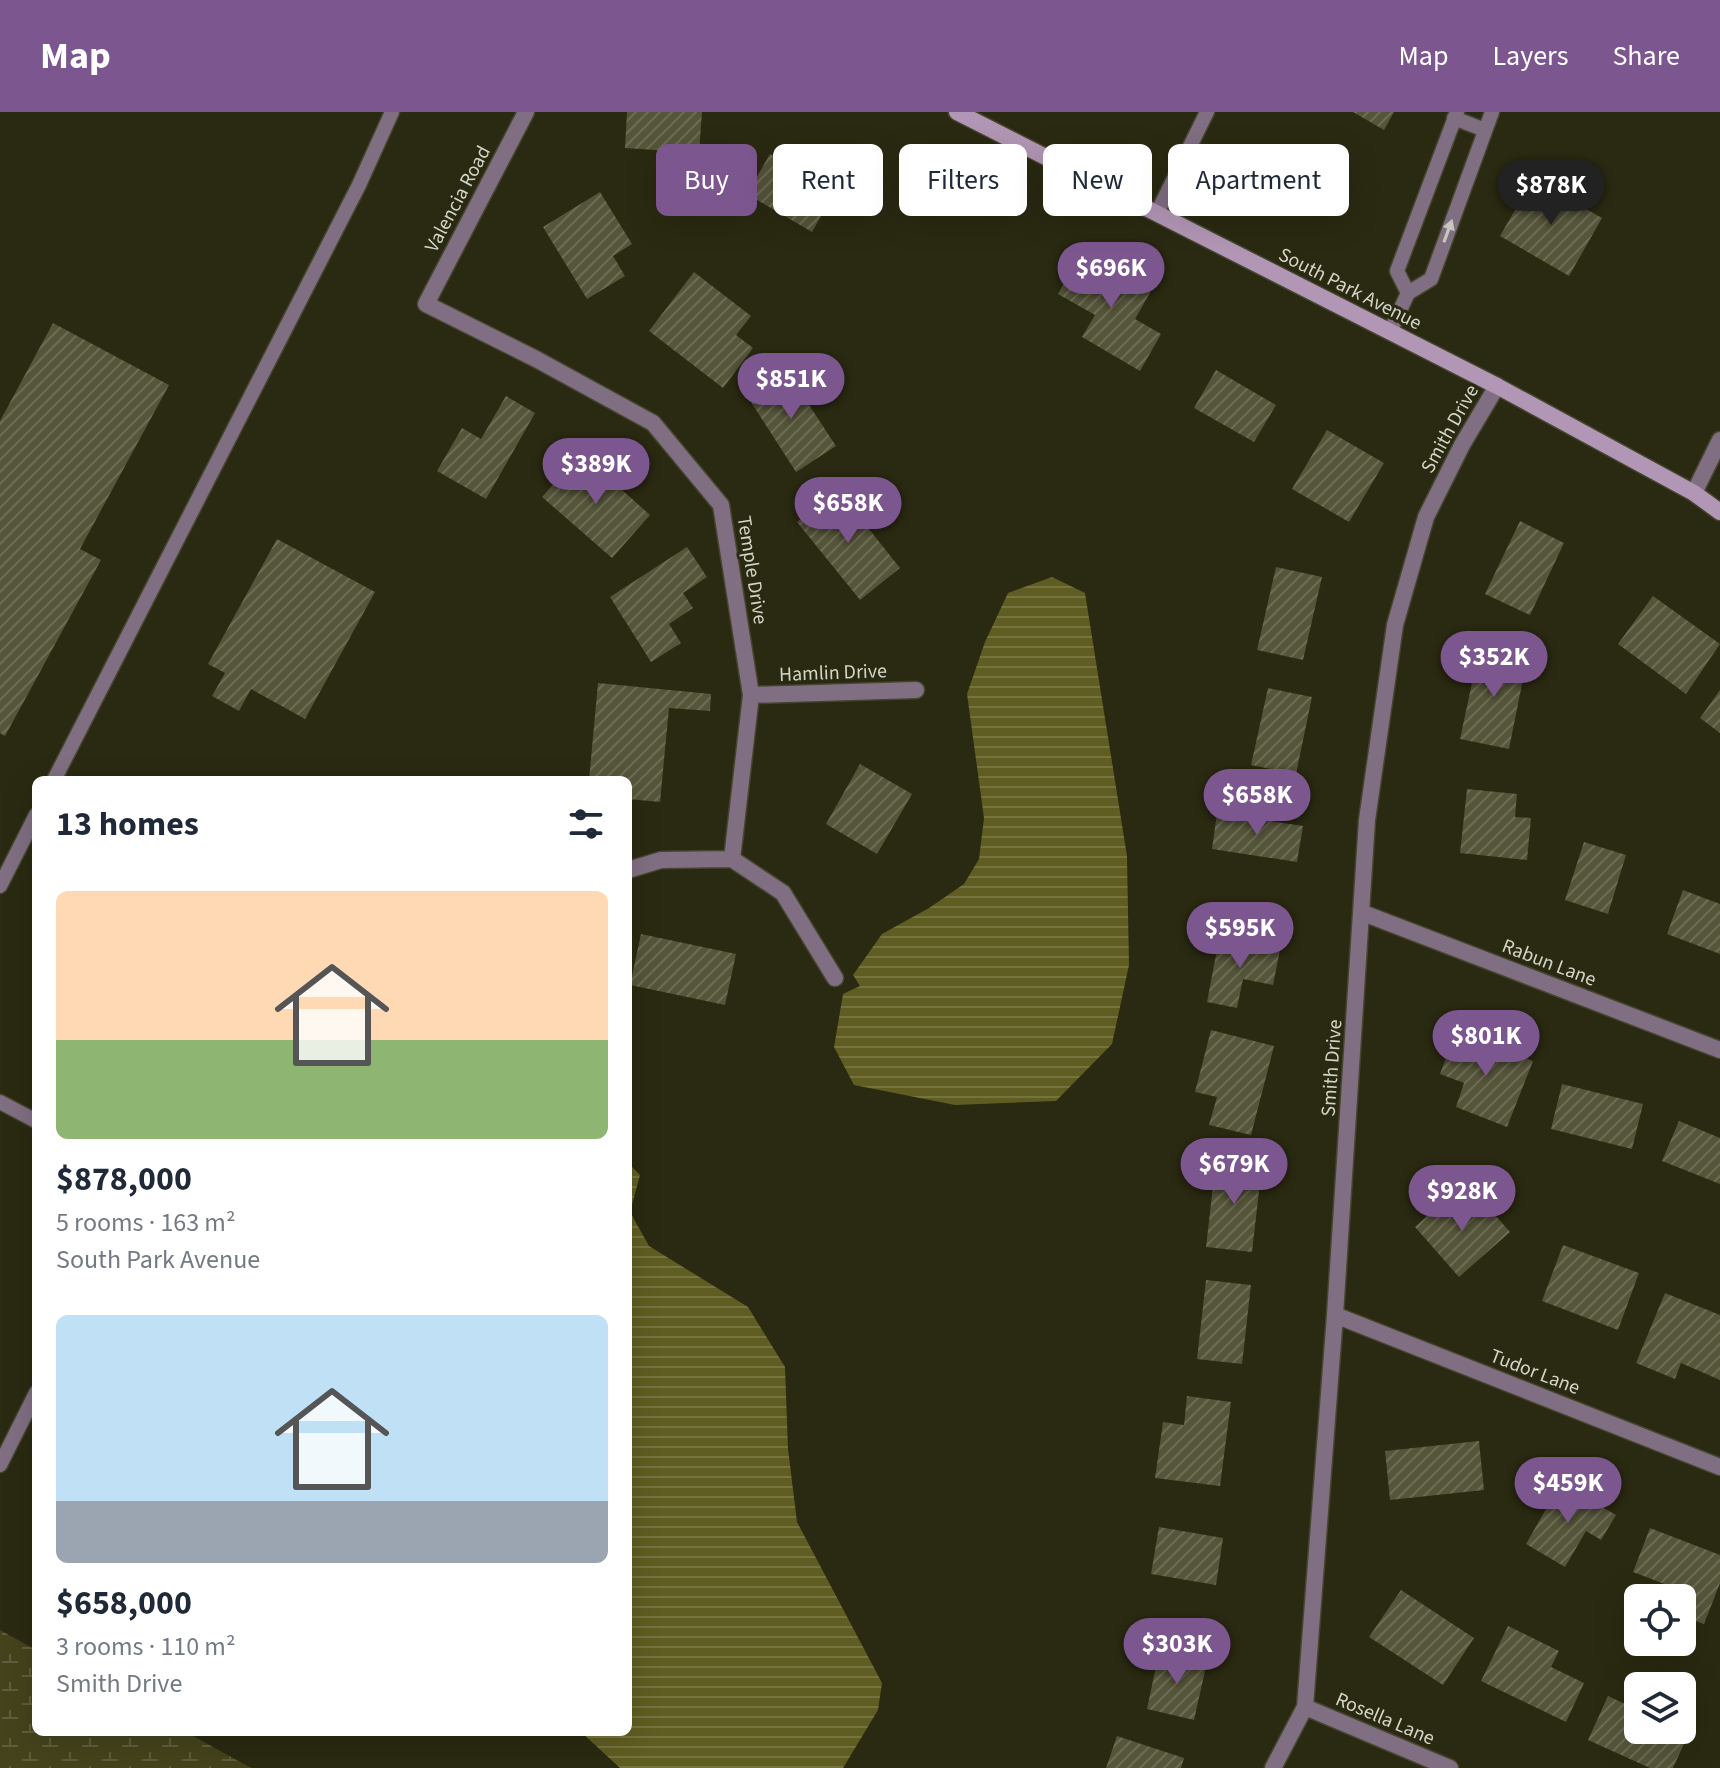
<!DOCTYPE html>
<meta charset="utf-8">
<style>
:root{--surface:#fff;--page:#f2f2f3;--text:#1f2937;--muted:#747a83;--accent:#7c568f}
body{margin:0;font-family:"Source Sans 3",sans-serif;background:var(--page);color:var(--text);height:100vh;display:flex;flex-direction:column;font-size:30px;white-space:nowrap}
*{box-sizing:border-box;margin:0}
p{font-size:26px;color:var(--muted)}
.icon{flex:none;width:44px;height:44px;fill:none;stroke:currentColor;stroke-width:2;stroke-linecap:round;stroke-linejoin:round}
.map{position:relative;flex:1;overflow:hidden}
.panel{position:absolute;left:32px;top:664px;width:600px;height:960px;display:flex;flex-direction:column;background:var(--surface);border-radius:12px;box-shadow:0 8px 32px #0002}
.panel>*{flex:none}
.guide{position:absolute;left:656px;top:32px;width:760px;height:72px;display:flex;gap:16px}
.tools{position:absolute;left:1624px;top:1472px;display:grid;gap:16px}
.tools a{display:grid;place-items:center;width:72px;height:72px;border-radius:12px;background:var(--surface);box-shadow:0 8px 32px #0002;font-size:40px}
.price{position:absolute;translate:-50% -68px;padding:0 18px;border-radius:28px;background:var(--accent);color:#fff;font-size:26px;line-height:52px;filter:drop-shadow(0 2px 4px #0008)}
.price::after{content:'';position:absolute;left:50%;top:48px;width:24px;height:18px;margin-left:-12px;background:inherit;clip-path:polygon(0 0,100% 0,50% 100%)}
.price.active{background:#222;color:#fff}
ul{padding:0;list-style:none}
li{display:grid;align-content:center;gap:16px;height:424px;padding:0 24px}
li span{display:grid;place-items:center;height:248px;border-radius:12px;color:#555}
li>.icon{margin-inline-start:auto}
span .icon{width:144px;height:144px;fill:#fffc;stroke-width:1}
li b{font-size:34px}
h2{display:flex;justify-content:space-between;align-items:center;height:96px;padding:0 24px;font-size:34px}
.chip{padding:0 28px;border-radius:12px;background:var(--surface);box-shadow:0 8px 32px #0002;font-size:28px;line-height:72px}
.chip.active{background:var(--accent);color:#fff}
header{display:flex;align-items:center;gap:48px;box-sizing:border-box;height:112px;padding:0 40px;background:var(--accent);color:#fff}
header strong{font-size:38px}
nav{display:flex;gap:44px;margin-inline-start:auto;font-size:28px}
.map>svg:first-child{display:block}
.wetland{fill:url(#wetland-marsh)}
.water{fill:url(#water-rules)}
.building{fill:url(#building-hatch)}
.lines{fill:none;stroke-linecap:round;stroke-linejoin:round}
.lane-casing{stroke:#45452e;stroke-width:17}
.street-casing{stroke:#45452e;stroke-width:19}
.secondary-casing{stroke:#45452e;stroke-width:19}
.lane{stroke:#806e82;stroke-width:14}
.street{stroke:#806e82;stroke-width:16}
.secondary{stroke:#b296b5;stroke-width:16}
.oneway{fill:#c7c6bc}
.labels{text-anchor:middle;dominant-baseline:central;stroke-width:6;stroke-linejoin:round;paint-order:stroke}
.street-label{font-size:20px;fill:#d4d5c6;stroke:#2a2911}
</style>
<header>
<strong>Map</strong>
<nav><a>Map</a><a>Layers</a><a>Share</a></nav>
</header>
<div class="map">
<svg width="1720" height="1656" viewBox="0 0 1720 1656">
<defs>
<pattern id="wetland-marsh" width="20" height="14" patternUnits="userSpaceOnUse" patternTransform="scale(2)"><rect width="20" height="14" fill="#44431c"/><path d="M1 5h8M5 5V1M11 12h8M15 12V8" fill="none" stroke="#5e5d3c"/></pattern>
<pattern id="water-rules" width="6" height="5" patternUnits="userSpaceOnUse" patternTransform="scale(2)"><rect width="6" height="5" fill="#5f5d21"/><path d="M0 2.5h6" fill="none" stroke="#757340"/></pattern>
<pattern id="building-hatch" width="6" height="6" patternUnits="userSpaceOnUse" patternTransform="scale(2)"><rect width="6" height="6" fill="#55553a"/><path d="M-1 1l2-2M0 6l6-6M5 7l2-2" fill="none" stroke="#6d6d55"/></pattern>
</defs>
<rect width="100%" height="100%" fill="#2a2911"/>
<path class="wetland" d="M0 1518 36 1538V1620H186L251 1656H0Z"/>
<path class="water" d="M1052 465 1085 481 1127 744 1129 853 1112 932 1056 989 955 993 854 973 834 935 843 882 860 874 853 863 882 822 929 796 964 772 979 747 984 706 967 582 985 530 1008 481Z
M628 1051 640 1063 630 1100 649 1134 748 1195 785 1255 788 1337 797 1410 882 1571 878 1598 843 1656H620L581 1620H628Z"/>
<path class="building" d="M627 0H702L699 41 625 36Z
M1353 0H1394L1384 18Z
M801 40 844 64 812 120 747 82 770 42 792 55Z
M1533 67 1602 106 1569 164 1500 124Z
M600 80 632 132 613 144 625 164 587 187 543 115Z
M1082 140 1151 179 1135 207 1161 222 1140 259 1082 225 1095 203 1058 182Z
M694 160 751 204 736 223 753 236 723 276 649 219Z
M53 211 169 273 80 437 101 448 5 624 0 621V309Z
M786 258 836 334 796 360 747 284Z
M1216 258 1276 293 1254 330 1194 296Z
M506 284 535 301 486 387 437 359 462 316 481 327Z
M1327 318 1384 351 1349 410 1292 377Z
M581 341 650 403 612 446 542 385Z
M837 377 900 456 860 488 797 410Z
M1520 409 1564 431 1530 503 1485 482Z
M277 427 375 480 305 607 251 577 239 599 212 584 225 561 208 552Z
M687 435 707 465 683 481 693 496 669 512 681 531 651 550 610 485Z
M1276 455 1322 465 1303 548 1257 538Z
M1653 484 1720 532 1686 582 1618 532Z
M1479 538 1527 547 1509 637 1460 627Z
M598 571 711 582 710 599 669 596 660 690 628 687V668H589Z
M1268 576 1312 585 1296 662 1251 653Z
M1720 578V621L1700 606Z
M860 652 912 682 877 742 826 712Z
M1467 677 1517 682 1515 705 1531 706 1527 748 1460 741Z
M1217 701 1303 714 1297 750 1212 737Z
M1584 730 1626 743 1608 802 1565 788Z
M1683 778 1720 792V842L1667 822Z
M641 822 736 842 725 893 630 873Z
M1219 827 1280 838 1273 873 1243 867 1237 896 1207 890Z
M1211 918 1274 934 1251 1023 1209 1013 1217 985 1195 980Z
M1456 919 1533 949 1507 1015 1456 995 1464 971 1440 962Z
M1562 972 1643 992 1632 1037 1551 1017Z
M1679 1009 1720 1026V1072L1662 1049Z
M1216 1048 1262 1053 1252 1140 1206 1135Z
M1450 1083 1464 1098 1479 1085 1510 1120 1459 1165 1415 1115Z
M1563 1133 1639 1161 1618 1218 1542 1189Z
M1206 1168 1251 1173 1242 1252 1197 1247Z
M1665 1181 1720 1203V1268L1681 1251 1675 1267 1636 1251Z
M1187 1284 1231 1290 1220 1374 1155 1366 1163 1310 1184 1313Z
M1479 1329 1484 1378 1390 1388 1385 1339Z
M1561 1371 1616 1403 1601 1428 1586 1419 1565 1455 1526 1432Z
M1159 1415 1223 1426 1216 1473 1151 1462Z
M1650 1416 1720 1443V1471L1704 1512 1682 1504V1486H1662L1667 1473 1633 1460Z
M1401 1478 1474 1526 1443 1573 1369 1525Z
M1508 1514 1559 1539 1551 1555 1584 1571 1566 1610 1481 1569Z
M1159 1540 1207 1550 1194 1608 1147 1597Z
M1608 1584 1638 1598V1618H1683L1689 1621 1673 1656H1650L1588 1628Z
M1117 1624 1184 1646 1181 1656H1106Z"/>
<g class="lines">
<g class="lane-casing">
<path id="lane" d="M1454 6 1485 18
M1157 101 1207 0
M1408 181 1397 159 1457 0
M1390 220 1408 181 1431 167 1492 0
M54 668 359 73 392 0
M0 774 36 703
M0 990 36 1009
M0 1353 36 1281"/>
</g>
<g class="street-casing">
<path id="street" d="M526 0 426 192 536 247 653 311 721 393 751 583 732 747
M1694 381 1720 328
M751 583 916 578
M628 758 661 748 732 747 783 781 835 866
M1363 801 1720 938
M1335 1203 1720 1355
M1305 1595 1450 1656
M1273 1656 1305 1595 1335 1203 1367 708 1395 513 1426 405 1462 333 1497 274"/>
</g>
<g class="secondary-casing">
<path id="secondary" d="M957 0 1497 274 1694 381 1720 400"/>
</g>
<use href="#lane" class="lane"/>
<use href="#street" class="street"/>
<use href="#secondary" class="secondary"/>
</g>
<defs><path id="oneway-solid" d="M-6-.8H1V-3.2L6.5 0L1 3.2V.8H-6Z" transform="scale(2)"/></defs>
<use class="oneway" href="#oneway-solid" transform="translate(1448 119) rotate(-70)"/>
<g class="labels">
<g class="street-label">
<text transform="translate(458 87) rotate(-62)">Valencia Road</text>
<text transform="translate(1350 177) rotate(27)">South Park Avenue</text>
<text transform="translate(1450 317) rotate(-61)">Smith Drive</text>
<text transform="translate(752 458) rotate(81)">Temple Drive</text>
<text transform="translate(833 561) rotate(-2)">Hamlin Drive</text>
<text transform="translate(1549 851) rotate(21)">Rabun Lane</text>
<text transform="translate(1332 956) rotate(-86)">Smith Drive</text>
<text transform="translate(1535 1260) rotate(21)">Tudor Lane</text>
<text transform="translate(1385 1607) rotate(23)">Rosella Lane</text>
</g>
</g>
</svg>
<div class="tools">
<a><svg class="icon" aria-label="locate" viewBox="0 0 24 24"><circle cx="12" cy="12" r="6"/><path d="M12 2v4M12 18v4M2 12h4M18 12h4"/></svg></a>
<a><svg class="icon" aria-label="layers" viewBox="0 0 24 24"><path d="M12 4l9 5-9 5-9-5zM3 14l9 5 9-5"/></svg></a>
</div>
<b class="price active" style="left:1551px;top:115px">$878K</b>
<b class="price" style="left:1111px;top:198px">$696K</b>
<b class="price" style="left:791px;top:309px">$851K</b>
<b class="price" style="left:596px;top:394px">$389K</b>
<b class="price" style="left:848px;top:433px">$658K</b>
<b class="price" style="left:1494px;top:587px">$352K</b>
<b class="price" style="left:1257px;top:725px">$658K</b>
<b class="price" style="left:1240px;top:858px">$595K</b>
<b class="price" style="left:1486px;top:966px">$801K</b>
<b class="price" style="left:1234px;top:1094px">$679K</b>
<b class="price" style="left:1462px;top:1121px">$928K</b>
<b class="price" style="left:1568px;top:1413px">$459K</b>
<b class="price" style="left:1177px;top:1574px">$303K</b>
<div class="guide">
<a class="chip active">Buy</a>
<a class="chip">Rent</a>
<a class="chip">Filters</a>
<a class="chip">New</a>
<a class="chip">Apartment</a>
</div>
<section class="panel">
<h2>13 homes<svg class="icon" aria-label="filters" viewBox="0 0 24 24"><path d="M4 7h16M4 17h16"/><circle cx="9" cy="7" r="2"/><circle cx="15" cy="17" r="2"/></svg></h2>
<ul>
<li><span style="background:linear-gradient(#ffd9b3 60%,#8fb573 0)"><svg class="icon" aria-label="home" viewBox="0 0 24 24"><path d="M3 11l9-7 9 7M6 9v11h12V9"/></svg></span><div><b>$878,000</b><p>5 rooms · 163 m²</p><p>South Park Avenue</p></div></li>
<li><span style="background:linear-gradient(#bfe0f5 75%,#9aa5b1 0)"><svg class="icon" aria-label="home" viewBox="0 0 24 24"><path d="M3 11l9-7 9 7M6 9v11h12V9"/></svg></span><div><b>$658,000</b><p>3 rooms · 110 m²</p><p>Smith Drive</p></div></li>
</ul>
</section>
</div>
